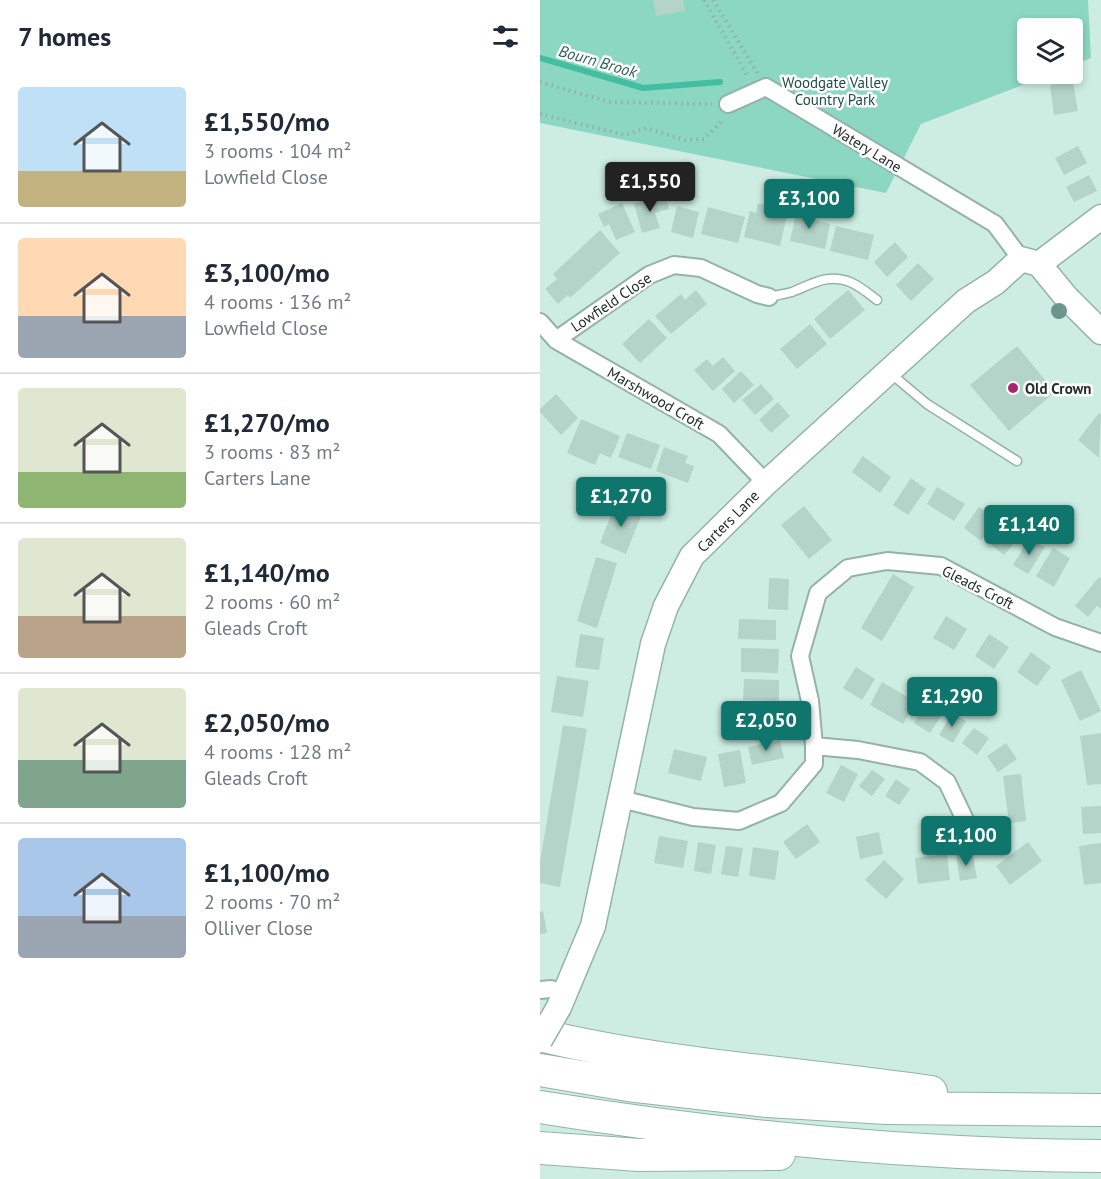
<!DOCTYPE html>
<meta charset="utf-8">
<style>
:root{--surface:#fff;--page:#f6f6f7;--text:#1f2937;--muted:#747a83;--line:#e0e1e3;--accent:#0f766e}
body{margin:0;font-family:"PT Sans",sans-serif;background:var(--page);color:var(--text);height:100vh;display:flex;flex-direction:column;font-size:22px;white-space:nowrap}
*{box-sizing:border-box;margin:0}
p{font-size:20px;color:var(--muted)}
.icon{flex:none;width:33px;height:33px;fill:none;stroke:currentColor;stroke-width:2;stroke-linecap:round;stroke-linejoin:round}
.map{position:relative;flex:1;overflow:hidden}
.drawer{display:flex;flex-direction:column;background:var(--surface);width:540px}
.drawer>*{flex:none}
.tools{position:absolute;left:477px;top:18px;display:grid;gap:12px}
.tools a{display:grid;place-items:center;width:66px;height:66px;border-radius:6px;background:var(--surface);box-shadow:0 3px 9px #0003;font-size:30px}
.price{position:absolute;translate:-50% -51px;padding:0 14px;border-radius:6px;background:var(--accent);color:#fff;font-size:20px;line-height:39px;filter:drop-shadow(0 2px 3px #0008)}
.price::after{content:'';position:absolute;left:50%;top:36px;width:18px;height:14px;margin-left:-9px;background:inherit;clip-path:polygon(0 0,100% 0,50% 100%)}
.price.selected{background:#222;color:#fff}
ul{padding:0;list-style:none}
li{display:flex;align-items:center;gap:18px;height:150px;padding:0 18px}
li+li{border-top:2px solid var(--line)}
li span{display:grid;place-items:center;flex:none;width:168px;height:120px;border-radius:6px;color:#555}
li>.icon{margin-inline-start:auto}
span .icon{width:72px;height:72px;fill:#fffc;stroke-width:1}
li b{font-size:26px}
h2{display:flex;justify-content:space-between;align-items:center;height:72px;padding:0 18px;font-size:26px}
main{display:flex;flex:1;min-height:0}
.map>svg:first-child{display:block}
.green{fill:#8cd7c1}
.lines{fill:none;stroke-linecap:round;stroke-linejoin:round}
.stream{stroke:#43bea1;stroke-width:6}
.building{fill:#b4d3c9}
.lane-casing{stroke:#94b2a8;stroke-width:11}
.street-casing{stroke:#94b2a8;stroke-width:20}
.secondary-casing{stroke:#94b2a8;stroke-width:27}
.highway-casing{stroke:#94b2a8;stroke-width:34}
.path{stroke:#95aea6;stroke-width:4;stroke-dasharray:1.5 4.5;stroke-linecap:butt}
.lane{stroke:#fff;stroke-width:8}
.street{stroke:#fff;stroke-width:16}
.secondary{stroke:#fff;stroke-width:24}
.highway{stroke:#fff;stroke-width:32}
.secondary-bridge-casing{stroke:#94b2a8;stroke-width:27;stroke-linecap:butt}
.secondary-bridge{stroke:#fff;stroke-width:24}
.tree{fill:#6b9689}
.poi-dot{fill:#aa236a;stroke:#fff;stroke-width:2}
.labels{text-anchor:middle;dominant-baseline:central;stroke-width:5;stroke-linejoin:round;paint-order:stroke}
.park-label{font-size:15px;fill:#1b4e41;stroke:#fff}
.street-label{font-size:15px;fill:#232f2b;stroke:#fff}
.poi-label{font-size:15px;font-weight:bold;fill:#232f2b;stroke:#fff;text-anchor:start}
.water-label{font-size:16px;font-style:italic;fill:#306254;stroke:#fff}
</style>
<main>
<section class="drawer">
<h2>7 homes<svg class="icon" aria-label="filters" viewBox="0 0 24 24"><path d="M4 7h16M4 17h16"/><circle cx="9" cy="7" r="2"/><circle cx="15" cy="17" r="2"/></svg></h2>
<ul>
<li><span style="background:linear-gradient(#bfe0f5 70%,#c2b280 0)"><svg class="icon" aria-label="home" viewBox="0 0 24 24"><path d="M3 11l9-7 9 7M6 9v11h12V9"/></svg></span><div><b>£1,550/mo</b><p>3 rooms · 104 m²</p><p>Lowfield Close</p></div></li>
<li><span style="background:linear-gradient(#ffd9b3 65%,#9aa5b1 0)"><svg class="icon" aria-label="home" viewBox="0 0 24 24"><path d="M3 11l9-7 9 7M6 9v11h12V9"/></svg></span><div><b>£3,100/mo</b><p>4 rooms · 136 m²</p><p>Lowfield Close</p></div></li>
<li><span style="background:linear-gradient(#dfe7d0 70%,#8fb573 0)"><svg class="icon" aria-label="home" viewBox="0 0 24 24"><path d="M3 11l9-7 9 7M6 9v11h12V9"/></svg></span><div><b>£1,270/mo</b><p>3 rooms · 83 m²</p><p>Carters Lane</p></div></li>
<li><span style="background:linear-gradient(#dfe7d0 65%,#b9a48a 0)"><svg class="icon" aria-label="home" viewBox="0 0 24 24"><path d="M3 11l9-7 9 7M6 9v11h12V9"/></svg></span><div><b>£1,140/mo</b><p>2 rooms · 60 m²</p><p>Gleads Croft</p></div></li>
<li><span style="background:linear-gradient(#dfe7d0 60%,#7fa58c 0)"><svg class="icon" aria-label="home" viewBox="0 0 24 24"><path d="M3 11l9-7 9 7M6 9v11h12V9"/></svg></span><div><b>£2,050/mo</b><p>4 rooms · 128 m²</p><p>Gleads Croft</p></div></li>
<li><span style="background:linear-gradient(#a9c7e8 65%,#9aa5b1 0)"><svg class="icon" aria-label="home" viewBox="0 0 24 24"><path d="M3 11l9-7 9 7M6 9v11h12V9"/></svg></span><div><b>£1,100/mo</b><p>2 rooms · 70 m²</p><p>Olliver Close</p></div></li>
</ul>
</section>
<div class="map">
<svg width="561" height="1179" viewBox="0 0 561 1179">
<rect width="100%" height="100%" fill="#cdede2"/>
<path class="green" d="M0 0H548L551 58 533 65 532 28H488V74H511L381 124 346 193 0 123Z"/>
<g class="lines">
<path class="stream" d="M0 58 103 88 180 82"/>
</g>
<path class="building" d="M113 0H143L145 11 116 16Z
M533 82 538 111 514 115 510 85Z
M538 146 547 163 524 175 515 158Z
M549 175 557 191 534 202 526 187Z
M125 195 129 209 115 213 120 228 102 233 94 203Z
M82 203 95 232 76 240 69 224 64 227 58 214Z
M218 203 248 211 240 246 204 237 210 211 216 213Z
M137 206 159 212 153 238 131 232Z
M168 207 205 217 198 243 161 234Z
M257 209 275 213 273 220 290 224 285 249 250 241Z
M296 226 334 235 328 260 290 251Z
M60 230 80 253 30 298 28 295 18 304 5 289 17 279 13 274Z
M355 242 368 257 347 277 334 262Z
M378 263 394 279 371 301 356 285Z
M156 290 167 304 131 334 115 316 141 294 145 300Z
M308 290 325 310 290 339 274 319Z
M109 319 127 338 100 363 82 344Z
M270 324 287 344 257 369 240 349Z
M477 346 515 392 469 431 430 385Z
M183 357 195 371 173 391 154 370 167 359 173 366Z
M201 371 214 385 194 403 182 389Z
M221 384 234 399 215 415 202 400Z
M16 394 38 418 21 435 0 412V409Z
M238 402 250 416 231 433 219 420Z
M559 413 561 415 559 458 538 440Z
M41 419 80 436 71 458 60 453 55 465 27 453Z
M87 433 120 445 111 469 78 457Z
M124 447 148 456 145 463 154 466 148 483 116 471Z
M323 456 351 477 340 493 312 472Z
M371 478 386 489 368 515 353 505Z
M397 487 425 504 414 521 387 504Z
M76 503 102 513 86 554 60 543Z
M264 506 292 540 269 559 241 525Z
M439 507 456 520 441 541 424 528Z
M466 521 482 533 464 555 449 543Z
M489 538 505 547 488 574 473 565Z
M513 548 530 558 514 587 496 576Z
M56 557 77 563 57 628 37 621Z
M353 574 374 587 342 641 321 628Z
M559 577 561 579V609L557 606 548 617 535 606Z
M229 578 249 579 248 610 228 609Z
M406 616 427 629 414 650 393 638Z
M199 619 236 620V640L198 639Z
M40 634 64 638 59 670 35 667Z
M449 634 469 647 454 669 435 656Z
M201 648 239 649 238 673 201 672Z
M491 652 511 667 497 686 477 672Z
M316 667 335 679 322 700 303 688Z
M541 670 561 711 540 721 521 680Z
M17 676 49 681 43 717 11 712Z
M204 679 239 680V701L203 700Z
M342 682 376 702 363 724 330 705Z
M388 701 405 710 390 733 374 723Z
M412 713 426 721 413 743 399 735Z
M23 725 47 729 20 887 0 883V862Z
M434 728 449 738 437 755 422 743Z
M561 733V784L547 785 540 736Z
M240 740 244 758 212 765 208 747Z
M466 743 477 759 458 772 447 756Z
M134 749 167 757 161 781 128 773Z
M200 750 206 783 184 787 178 754Z
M301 765 318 774 304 802 286 793Z
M332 770 345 779 332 796 319 786Z
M481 774 486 821 469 823 463 776Z
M356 779 370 789 359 805 345 796Z
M561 806V833L543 834 541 807Z
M267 824 280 842 256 859 243 842Z
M339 832 343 854 320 859 316 837Z
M119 836 148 841 143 868 114 863Z
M158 842 176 845 171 874 154 871Z
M488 842 502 861 470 885 456 866Z
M561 843V883L544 885 539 846Z
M186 846 203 848 198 877 181 874Z
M213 847 239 851 235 880 209 876Z
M432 852 437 878 420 881 416 855Z
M407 854 410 880 378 884 375 858Z
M344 860 364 879 346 899 325 880Z
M3 911 7 933 0 934V912Z"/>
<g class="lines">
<g class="lane-casing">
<path id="lane" d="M229 297C237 295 245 294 252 292 272 284 288 273 310 282 320 286 329 294 337 300
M349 372 387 404 477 461"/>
</g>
<g class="street-casing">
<path id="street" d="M188 104 226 87 455 224 481 259
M0 322 16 340 179 434 226 483
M16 340 109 275 134 265 161 268 217 294 229 297
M274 746 318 750 380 762 407 782 426 822
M81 799 153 817 199 821 241 803 274 764V746L270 701 260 656 278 593 308 568 347 561 401 566 515 627 561 643
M0 990 11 989 25 994"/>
</g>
<g class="secondary-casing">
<path id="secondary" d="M499 264 526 297 561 332
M499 264 561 217
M19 1007 53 926 113 644 126 606 152 556 226 483 426 301 456 282 481 259 499 264"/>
</g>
<g class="highway-casing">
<path id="highway" d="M0 1035C128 1066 261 1073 391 1092
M0 1070 88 1085 227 1101 347 1108 561 1110
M0 1107C186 1137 373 1155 561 1156
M0 1148 99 1155 239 1154"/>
</g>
<path class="path" d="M164 0 208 77
M173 0 218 74
M0 82 69 102 172 104
M0 114 85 135 106 128 145 140 164 139 184 119"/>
<use href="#lane" class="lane"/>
<use href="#street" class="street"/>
<use href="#secondary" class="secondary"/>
<use href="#highway" class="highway"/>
<g class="secondary-bridge-casing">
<path id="secondary-bridge" d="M0 1040 19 1007"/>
</g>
<use href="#secondary-bridge" class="secondary-bridge"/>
</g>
<circle class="tree" cx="519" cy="311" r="8"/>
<circle class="poi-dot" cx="473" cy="388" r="6"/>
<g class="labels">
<g class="park-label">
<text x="295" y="82">Woodgate Valley<tspan x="295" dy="17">Country Park</tspan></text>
</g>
<g class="street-label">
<text transform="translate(327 148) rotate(31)">Watery Lane</text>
<text transform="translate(71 302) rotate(-34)">Lowfield Close</text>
<text transform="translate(116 398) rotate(30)">Marshwood Croft</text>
<text transform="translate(188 521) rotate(-45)">Carters Lane</text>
<text transform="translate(438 587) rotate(27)">Gleads Croft</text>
</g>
<g class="poi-label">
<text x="485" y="388">Old Crown</text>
</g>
<g class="water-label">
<text transform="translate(58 61) rotate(16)">Bourn Brook</text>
</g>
</g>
</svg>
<div class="tools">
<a><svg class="icon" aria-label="layers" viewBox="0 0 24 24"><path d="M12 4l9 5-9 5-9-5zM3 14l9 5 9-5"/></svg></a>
</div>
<b class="price selected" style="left:110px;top:213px">£1,550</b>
<b class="price" style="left:269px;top:230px">£3,100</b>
<b class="price" style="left:81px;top:528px">£1,270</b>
<b class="price" style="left:489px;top:556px">£1,140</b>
<b class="price" style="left:412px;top:728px">£1,290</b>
<b class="price" style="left:226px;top:752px">£2,050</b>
<b class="price" style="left:426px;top:867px">£1,100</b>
</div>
</main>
